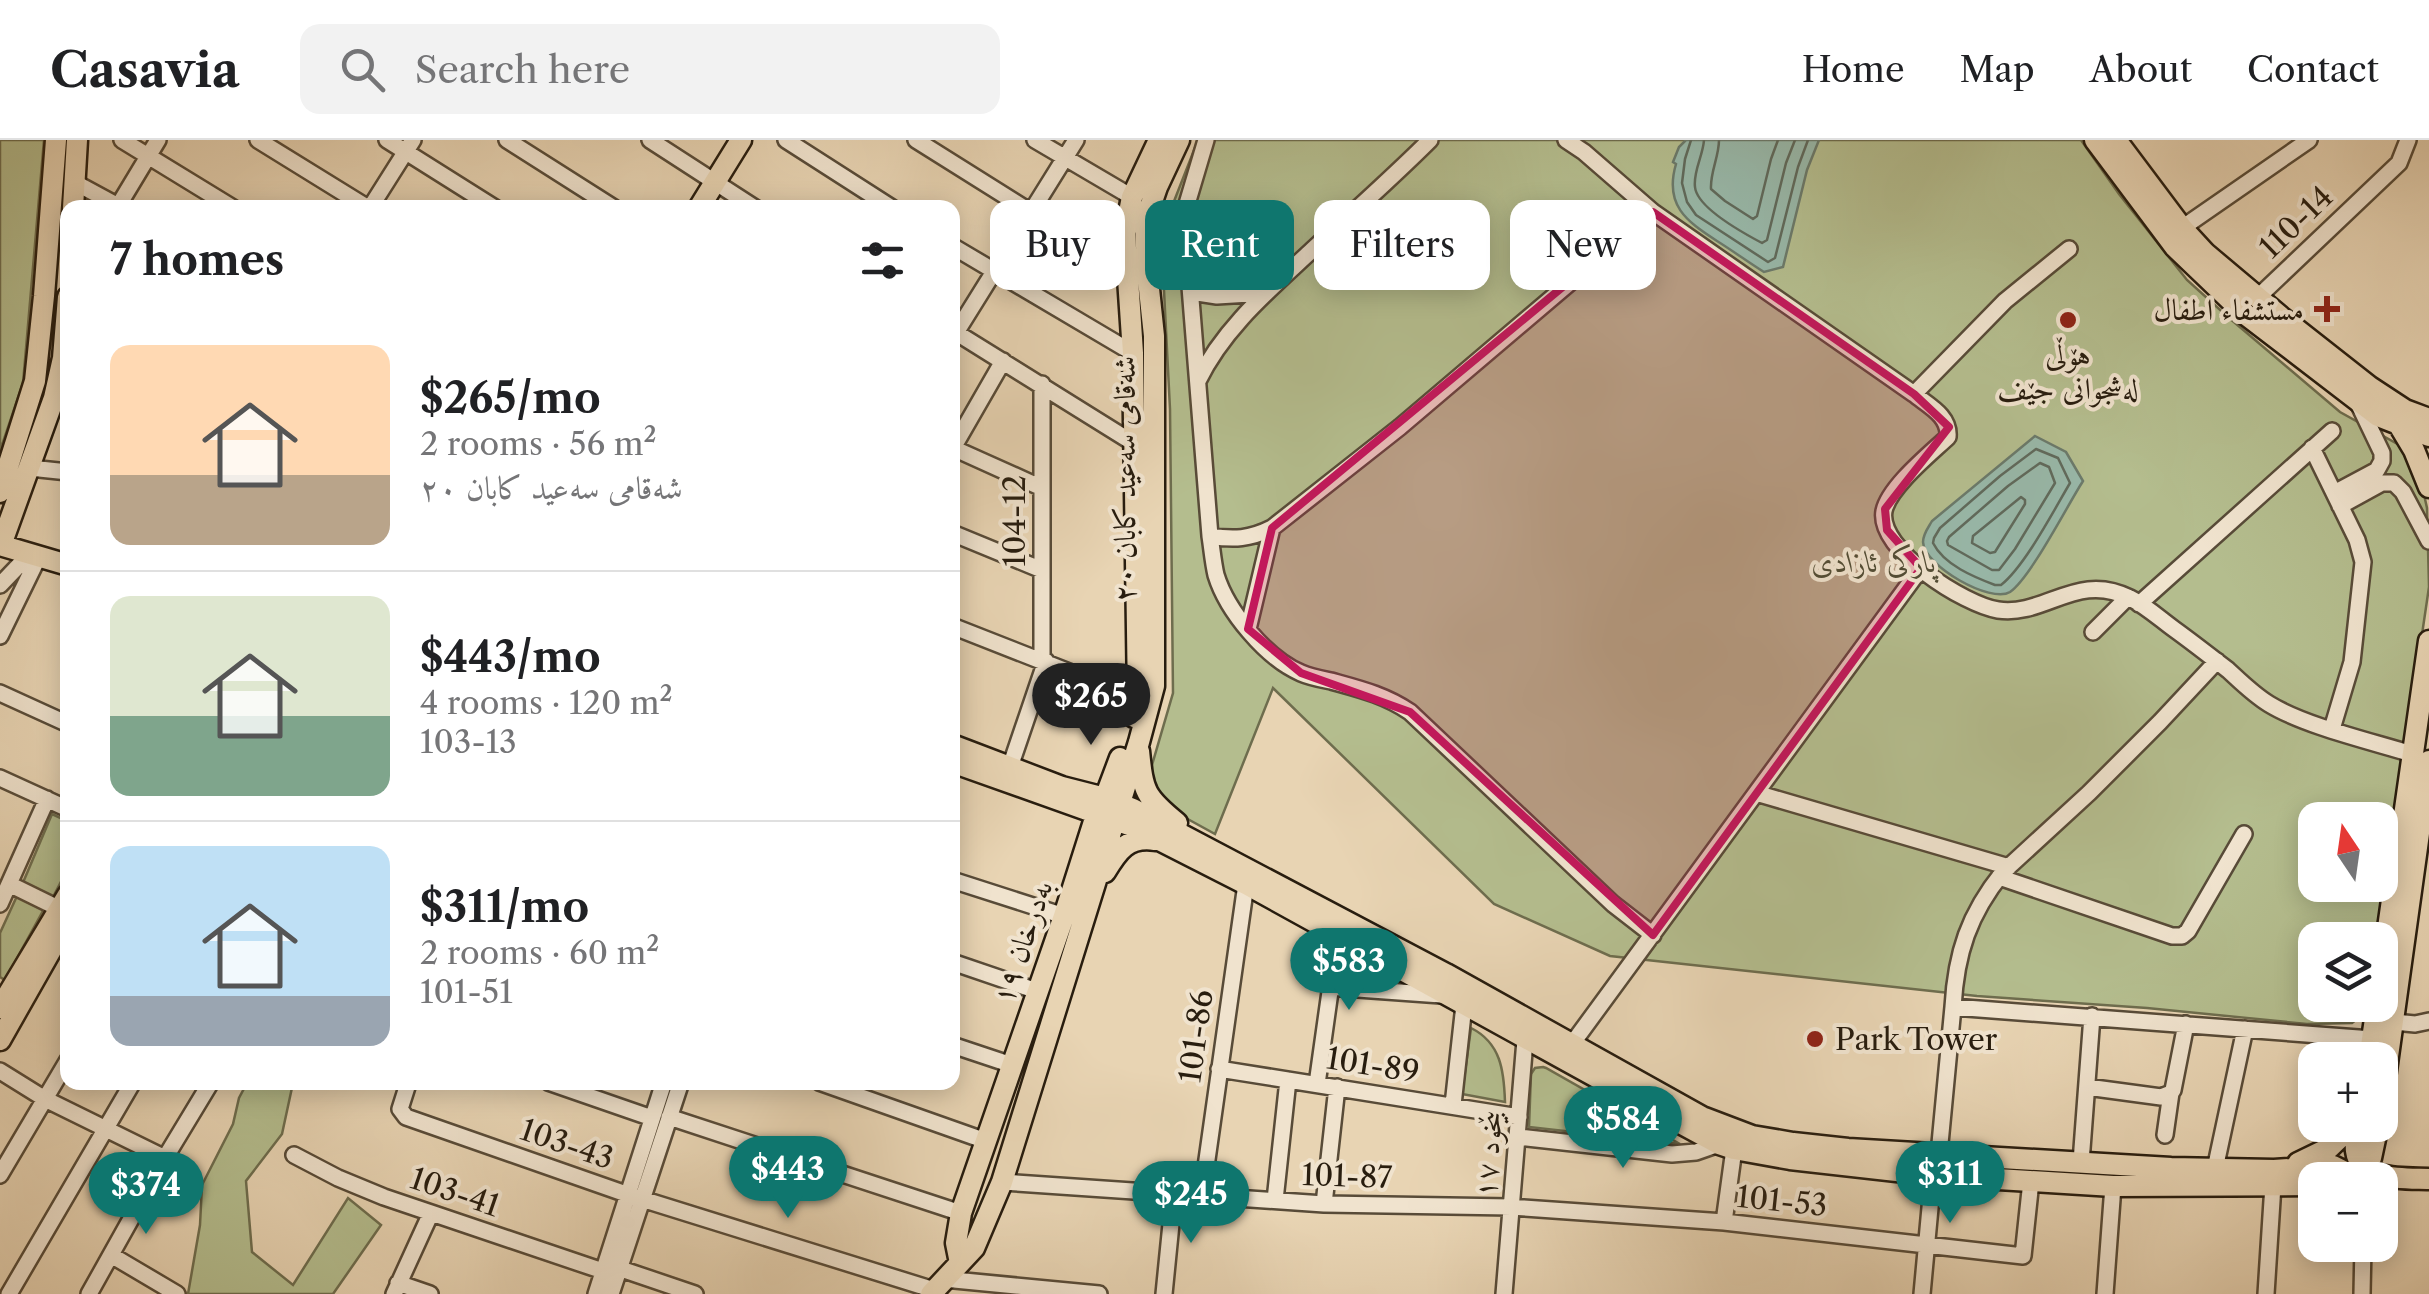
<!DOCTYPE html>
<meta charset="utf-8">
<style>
:root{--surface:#fff;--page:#f2f2f2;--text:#202124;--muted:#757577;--line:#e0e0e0;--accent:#0f766e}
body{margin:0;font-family:"Libre Caslon Text",Amiri,serif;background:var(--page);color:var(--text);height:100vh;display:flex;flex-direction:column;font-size:38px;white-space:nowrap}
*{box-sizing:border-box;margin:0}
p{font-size:32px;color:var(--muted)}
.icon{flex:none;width:55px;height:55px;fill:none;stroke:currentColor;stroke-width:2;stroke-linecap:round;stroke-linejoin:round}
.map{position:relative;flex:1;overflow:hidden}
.side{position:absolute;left:60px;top:60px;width:900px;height:890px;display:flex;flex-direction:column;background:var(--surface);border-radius:20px;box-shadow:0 5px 25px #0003}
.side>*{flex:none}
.top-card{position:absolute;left:990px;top:60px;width:950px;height:90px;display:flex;gap:20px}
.needle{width:65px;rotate:347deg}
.fabs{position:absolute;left:2298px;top:662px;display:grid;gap:20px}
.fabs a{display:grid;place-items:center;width:100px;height:100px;border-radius:20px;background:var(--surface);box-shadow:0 5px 25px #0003;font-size:50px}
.price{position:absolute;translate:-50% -85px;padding:0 22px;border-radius:35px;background:var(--accent);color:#fff;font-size:32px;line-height:65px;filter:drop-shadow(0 2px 5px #0008)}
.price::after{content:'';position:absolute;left:50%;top:60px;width:30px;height:22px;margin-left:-15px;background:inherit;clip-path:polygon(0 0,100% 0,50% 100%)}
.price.on{background:#222;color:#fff}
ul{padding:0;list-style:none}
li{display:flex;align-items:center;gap:30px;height:250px;padding:0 50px}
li+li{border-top:2px solid var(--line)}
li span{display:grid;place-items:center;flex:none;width:280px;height:200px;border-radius:20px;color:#555}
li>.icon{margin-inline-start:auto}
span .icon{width:120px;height:120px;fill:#fffc;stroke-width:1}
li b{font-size:42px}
h2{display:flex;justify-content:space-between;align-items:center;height:120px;padding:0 50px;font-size:42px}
.pill{padding:0 35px;border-radius:20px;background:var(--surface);box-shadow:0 5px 25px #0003;font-size:35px;line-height:90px}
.pill.on{background:var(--accent);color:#fff}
header{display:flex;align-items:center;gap:60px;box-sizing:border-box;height:140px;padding:0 50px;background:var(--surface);border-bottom:2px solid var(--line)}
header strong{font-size:48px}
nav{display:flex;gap:55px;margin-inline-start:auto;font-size:35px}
.search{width:700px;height:90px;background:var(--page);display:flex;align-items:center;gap:25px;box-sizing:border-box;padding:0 35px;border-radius:20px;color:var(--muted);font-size:38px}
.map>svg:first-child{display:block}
.green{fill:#b4bd8e;stroke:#6e6d4e;stroke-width:2.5;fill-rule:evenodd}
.water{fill:#98b8a9;stroke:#6b7a6b;stroke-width:2.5}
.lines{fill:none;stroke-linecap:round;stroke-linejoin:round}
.shore{stroke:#606a5c;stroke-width:2.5}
.minor-casing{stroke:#584b38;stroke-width:20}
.major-casing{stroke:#281d0f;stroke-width:25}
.minor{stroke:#f0e3ce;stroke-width:15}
.major{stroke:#e8d4b3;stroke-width:20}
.marked{fill:#c2185b;fill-opacity:0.2;stroke:#c2185b;stroke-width:8;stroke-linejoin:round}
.poi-dot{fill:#8f2418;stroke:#f0e3ce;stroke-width:4}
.labels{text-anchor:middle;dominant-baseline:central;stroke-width:8;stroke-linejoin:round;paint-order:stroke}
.street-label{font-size:30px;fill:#281d0f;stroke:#f0e3ce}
.poi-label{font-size:30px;fill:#281d0f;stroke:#f0e3ce;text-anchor:end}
.park-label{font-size:30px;font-style:italic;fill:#524d35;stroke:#f0e3ce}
</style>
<header>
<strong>Casavia</strong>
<div class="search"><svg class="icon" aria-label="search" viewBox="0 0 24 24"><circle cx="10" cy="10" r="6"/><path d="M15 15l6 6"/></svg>Search here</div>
<nav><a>Home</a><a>Map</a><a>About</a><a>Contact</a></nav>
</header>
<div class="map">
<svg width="2429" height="1154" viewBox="0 0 2429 1154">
<rect width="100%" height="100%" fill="#e8d4b3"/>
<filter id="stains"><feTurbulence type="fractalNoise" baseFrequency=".002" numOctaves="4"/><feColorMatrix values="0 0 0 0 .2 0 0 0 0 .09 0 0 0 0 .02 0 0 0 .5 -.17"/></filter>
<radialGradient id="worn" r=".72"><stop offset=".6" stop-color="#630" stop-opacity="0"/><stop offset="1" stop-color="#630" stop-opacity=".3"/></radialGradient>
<path class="green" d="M0 0H44L23 243 0 311Z
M1198 0H2081L2119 54 2187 140 2228 177 2340 272 2401 306 2418 328 2427 368 2429 447 2377 800H2315V865H2367L2362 875 2352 883 2307 884 2147 868 1977 856 1610 816 1494 764 1273 548 1215 694 1175 672 1156 654 1152 640V625L1173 553 1170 269 1162 111 1169 74ZM2315 680H2380V745H2315Z
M52 674 67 681V730L52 759 22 745Z
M17 756 44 769 5 840 0 837V793Z
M1471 888C1501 903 1504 931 1505 962L1462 954Z
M1543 927 1546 928 1680 1004 1529 987 1531 934 1535 928Z
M247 943H293L282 994 246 1041 252 1112 293 1145 348 1058 381 1085 333 1154H188L200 1085 202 1045 233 984 239 958Z"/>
<path class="water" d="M1686 0H1819L1807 30 1783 127 1764 132C1748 122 1733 111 1717 101 1686 81 1664 65 1676 24L1673 22 1679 7Z
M2035 296 2066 312 2083 341C2067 366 2031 437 2010 452 1991 464 1924 426 1923 402 1923 394 1928 388 1932 381Z"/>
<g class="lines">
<path class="shore" d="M1691 0 1685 19 1682 43 1687 62 1696 75 1768 122 1775 118 1798 27 1808 0
M1704 0C1703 16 1693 31 1695 47 1697 68 1745 94 1762 103L1767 100 1786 23 1795 0
M1719 0C1719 17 1710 32 1711 49L1725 61 1753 79 1757 76 1771 19 1778 0
M2036 309 2058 318 2070 343C2054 370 2025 426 2001 445H1995C1974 437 1944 425 1933 403L1934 398 1940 388 2000 336Z
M2040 323 2049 327 2055 343 2015 409 1999 430H1992L1948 405 1947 401 1949 397 2008 346Z
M2021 357 2025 360V364L1995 412 1990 413 1972 403 1973 396Z"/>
<g class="minor-casing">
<path id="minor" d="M122 0 233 68
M258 0 368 68
M387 0 495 68
M507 0 614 68
M650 0 755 68
M786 0 892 68
M916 0 1128 133
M1035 0 1132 57
M1206 0 1187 64 1186 97 1210 396C1212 409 1213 422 1216 435 1227 471 1266 518 1301 533 1310 537 1321 539 1331 541 1360 549 1385 555 1410 572L1613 764 1653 795
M1566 0 1584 12 1653 72 1914 254C1929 266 1950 276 1948 297 1930 314 1889 347 1884 371 1877 410 1965 465 1998 470 2045 477 2077 431 2130 458 2146 466 2159 478 2174 489 2192 502 2210 516 2228 530 2241 542 2254 555 2269 564 2305 586 2370 601 2412 614
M74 42 122 68
M117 68 158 0
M370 68 413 0
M2182 88 2309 0
M952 106 1133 213
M1191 152 1217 156 1266 153
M2257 158 2399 23 2408 0
M952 190 1135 304
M952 199 1076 0
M1003 221 953 308 1042 348
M1198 241C1223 189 1268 151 1310 112 1350 75 1391 39 1430 0
M1914 254 2005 161 2069 109
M2312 308 2357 400 2363 422 2352 522 2332 589
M30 328 68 332
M2334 353 2377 330 2382 321V313L2359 265
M2340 366 2382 343H2394L2403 352 2429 401
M952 393 1042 430
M1210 396C1234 400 1250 399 1272 388L1400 287 1653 72
M0 445 23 421 28 412
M2139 464 2332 291
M952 486 1138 559
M1248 489 1272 388
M2093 492 2128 457
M0 496 39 416
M1042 519V244
M0 553 68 584
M1010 627 1046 521
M0 638 68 669
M1756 653 2009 727
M1999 737 2172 796H2182L2188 791 2244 694
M952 740 1064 776
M9 744 60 769
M0 764 47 659
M952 822 1037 851
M1330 847 1441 855
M1953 867C1956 813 1969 774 2003 732L2089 653 2160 582 2217 521
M2394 882 2415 884 2429 881
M1572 904 1921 428
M952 905 1012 925
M1219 929 1519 977
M0 931 45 959 165 1018
M548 942 652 978
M819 942 986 1001
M1317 944 1338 795
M407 947 400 969 406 977 629 1055 934 1150
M2087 947 2161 957 2171 953 2173 950 2186 884
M1453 965 1464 865
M669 977 961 1073
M2165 995 2171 953
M1518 997 1672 1014 1696 1012 1719 1004
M1939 1014 1953 867 2372 899
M294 1015 338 1038 384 1057 603 1131
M2081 1022 2092 876
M2215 1029 2245 889
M0 1035 68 920
M1002 1042 1324 1064 1511 1067 1724 1082 2023 1116 2031 1041
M1202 1055 1246 744
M1275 1060 1288 940
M1324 1064 1337 947
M1724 1082 1734 1009
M111 1115 177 1154
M621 1129 695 1154
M944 1139 1099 1154
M398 1143 430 1154
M9 1154 133 942
M89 1154 165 1018 211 942
M394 1154 431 1073
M596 1154 664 942
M611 1154 681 942
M1164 1154 1174 1054
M1504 1154 1526 888
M1922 1154 1935 1014
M2105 1154 2113 1046
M2266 1154 2273 1045
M2362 1154 2363 1105"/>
</g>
<g class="major-casing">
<path id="major" d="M2095 0 2175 107 2245 174 2378 276 2429 296
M2116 0 2182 88 2205 113 2281 177 2370 247 2405 270 2429 279
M73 68 77 0
M699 68 741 0
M2399 285 2414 310 2429 347
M0 352 35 241 44 156 56 0
M0 405 68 425
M1 405 54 258 63 218 68 157
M1134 577 1138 559 1133 213 1125 93 1132 57 1159 0
M952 605 1062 647 1105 658 1133 669 1446 834 1702 977 1752 996 1793 1003 1848 1009 2171 1028 2274 1030 2333 1026 2343 1031 2344 1040
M1139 611C1143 652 1145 657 1177 683
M952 622 1132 686 1246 744 1658 971 1719 1004 1734 1009 1790 1019 1932 1035 2113 1046 2315 1045
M1105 732C1118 710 1128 696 1155 700
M2380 844 2429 501
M0 868 68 755
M0 900 68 780
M2369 920 2377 865
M2380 974 2429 621
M2358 985C2357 993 2355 1002 2356 1011 2360 1042 2406 1038 2429 1039
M2298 1023 2329 1008 2353 985
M2359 1033 2371 1018 2378 985
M960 1123 956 1103 961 1073 1064 776 1097 672 1105 658 1120 618
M931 1154 974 1108 1002 1042 1139 602 1154 546V196L1147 130 1145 82 1157 47 1179 0"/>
</g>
<use href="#minor" class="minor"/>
<use href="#major" class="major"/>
</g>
<path class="marked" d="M1653 72 1914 254 1949 287 1885 369 1887 390 1921 428 1653 795 1410 572 1301 533 1248 489 1272 388Z"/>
<g class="poi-dot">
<path d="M2322 154h10v10h10v10h-10v10h-10v-10h-10v-10h10z"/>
<circle cx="2068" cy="180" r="10"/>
<circle cx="1815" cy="899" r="10"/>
</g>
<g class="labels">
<g class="street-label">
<text transform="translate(2296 82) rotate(-44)">110-14</text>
<text transform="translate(1124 339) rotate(-90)">شەقامی سەعید کابان ٢٠</text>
<text transform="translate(1014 381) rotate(-90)">104-12</text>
<text transform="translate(1022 802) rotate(-71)">بەدرخان ١٩</text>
<text transform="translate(1196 896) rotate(-82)">101-86</text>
<text transform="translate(1373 925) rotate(9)">101-89</text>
<text transform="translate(567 1004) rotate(19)">103-43</text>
<text transform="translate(1488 1014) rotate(-85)">بێخود ١٧</text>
<text transform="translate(1347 1036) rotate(2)">101-87</text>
<text transform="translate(455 1052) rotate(19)">103-41</text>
<text transform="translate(1782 1061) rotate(6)">101-53</text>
</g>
<g class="poi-label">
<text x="2304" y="169">مستشفاء اطفال</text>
<text x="2068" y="214" text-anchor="middle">هۆڵی<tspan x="2068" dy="34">لەشجوانی جێف</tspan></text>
<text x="1835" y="899" text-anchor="start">Park Tower</text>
</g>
<g class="park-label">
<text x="1874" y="421">پارکی ئازادی</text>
</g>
</g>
<rect width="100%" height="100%" filter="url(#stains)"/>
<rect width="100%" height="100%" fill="url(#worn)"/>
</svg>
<div class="fabs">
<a><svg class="needle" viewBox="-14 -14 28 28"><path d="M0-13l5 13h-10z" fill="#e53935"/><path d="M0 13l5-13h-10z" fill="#757577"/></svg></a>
<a><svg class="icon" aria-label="layers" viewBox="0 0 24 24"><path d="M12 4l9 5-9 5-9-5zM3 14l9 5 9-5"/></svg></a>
<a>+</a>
<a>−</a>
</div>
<b class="price on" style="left:1091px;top:608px">$265</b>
<b class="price" style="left:1349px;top:873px">$583</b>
<b class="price" style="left:1623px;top:1031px">$584</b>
<b class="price" style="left:788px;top:1081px">$443</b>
<b class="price" style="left:1950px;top:1086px">$311</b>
<b class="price" style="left:146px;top:1097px">$374</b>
<b class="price" style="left:1191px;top:1106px">$245</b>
<div class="top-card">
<a class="pill">Buy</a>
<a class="pill on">Rent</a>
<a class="pill">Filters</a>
<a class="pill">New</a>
</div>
<section class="side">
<h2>7 homes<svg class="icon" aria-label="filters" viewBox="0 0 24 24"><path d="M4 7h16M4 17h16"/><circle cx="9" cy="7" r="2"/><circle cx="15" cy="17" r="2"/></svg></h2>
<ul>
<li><span style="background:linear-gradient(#ffd9b3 65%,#b9a48a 0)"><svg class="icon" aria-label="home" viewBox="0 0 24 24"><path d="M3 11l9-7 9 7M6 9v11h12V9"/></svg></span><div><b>$265/mo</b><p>2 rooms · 56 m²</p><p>شەقامی سەعید کابان ٢٠</p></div></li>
<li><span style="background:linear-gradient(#dfe7d0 60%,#7fa58c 0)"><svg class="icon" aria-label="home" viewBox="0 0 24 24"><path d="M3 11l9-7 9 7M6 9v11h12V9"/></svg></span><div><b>$443/mo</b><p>4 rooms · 120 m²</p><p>103-13</p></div></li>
<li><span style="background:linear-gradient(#bfe0f5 75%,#9aa5b1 0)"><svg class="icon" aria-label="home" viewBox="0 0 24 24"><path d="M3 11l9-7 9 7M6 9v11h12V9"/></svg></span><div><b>$311/mo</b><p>2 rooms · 60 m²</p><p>101-51</p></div></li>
</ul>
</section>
</div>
